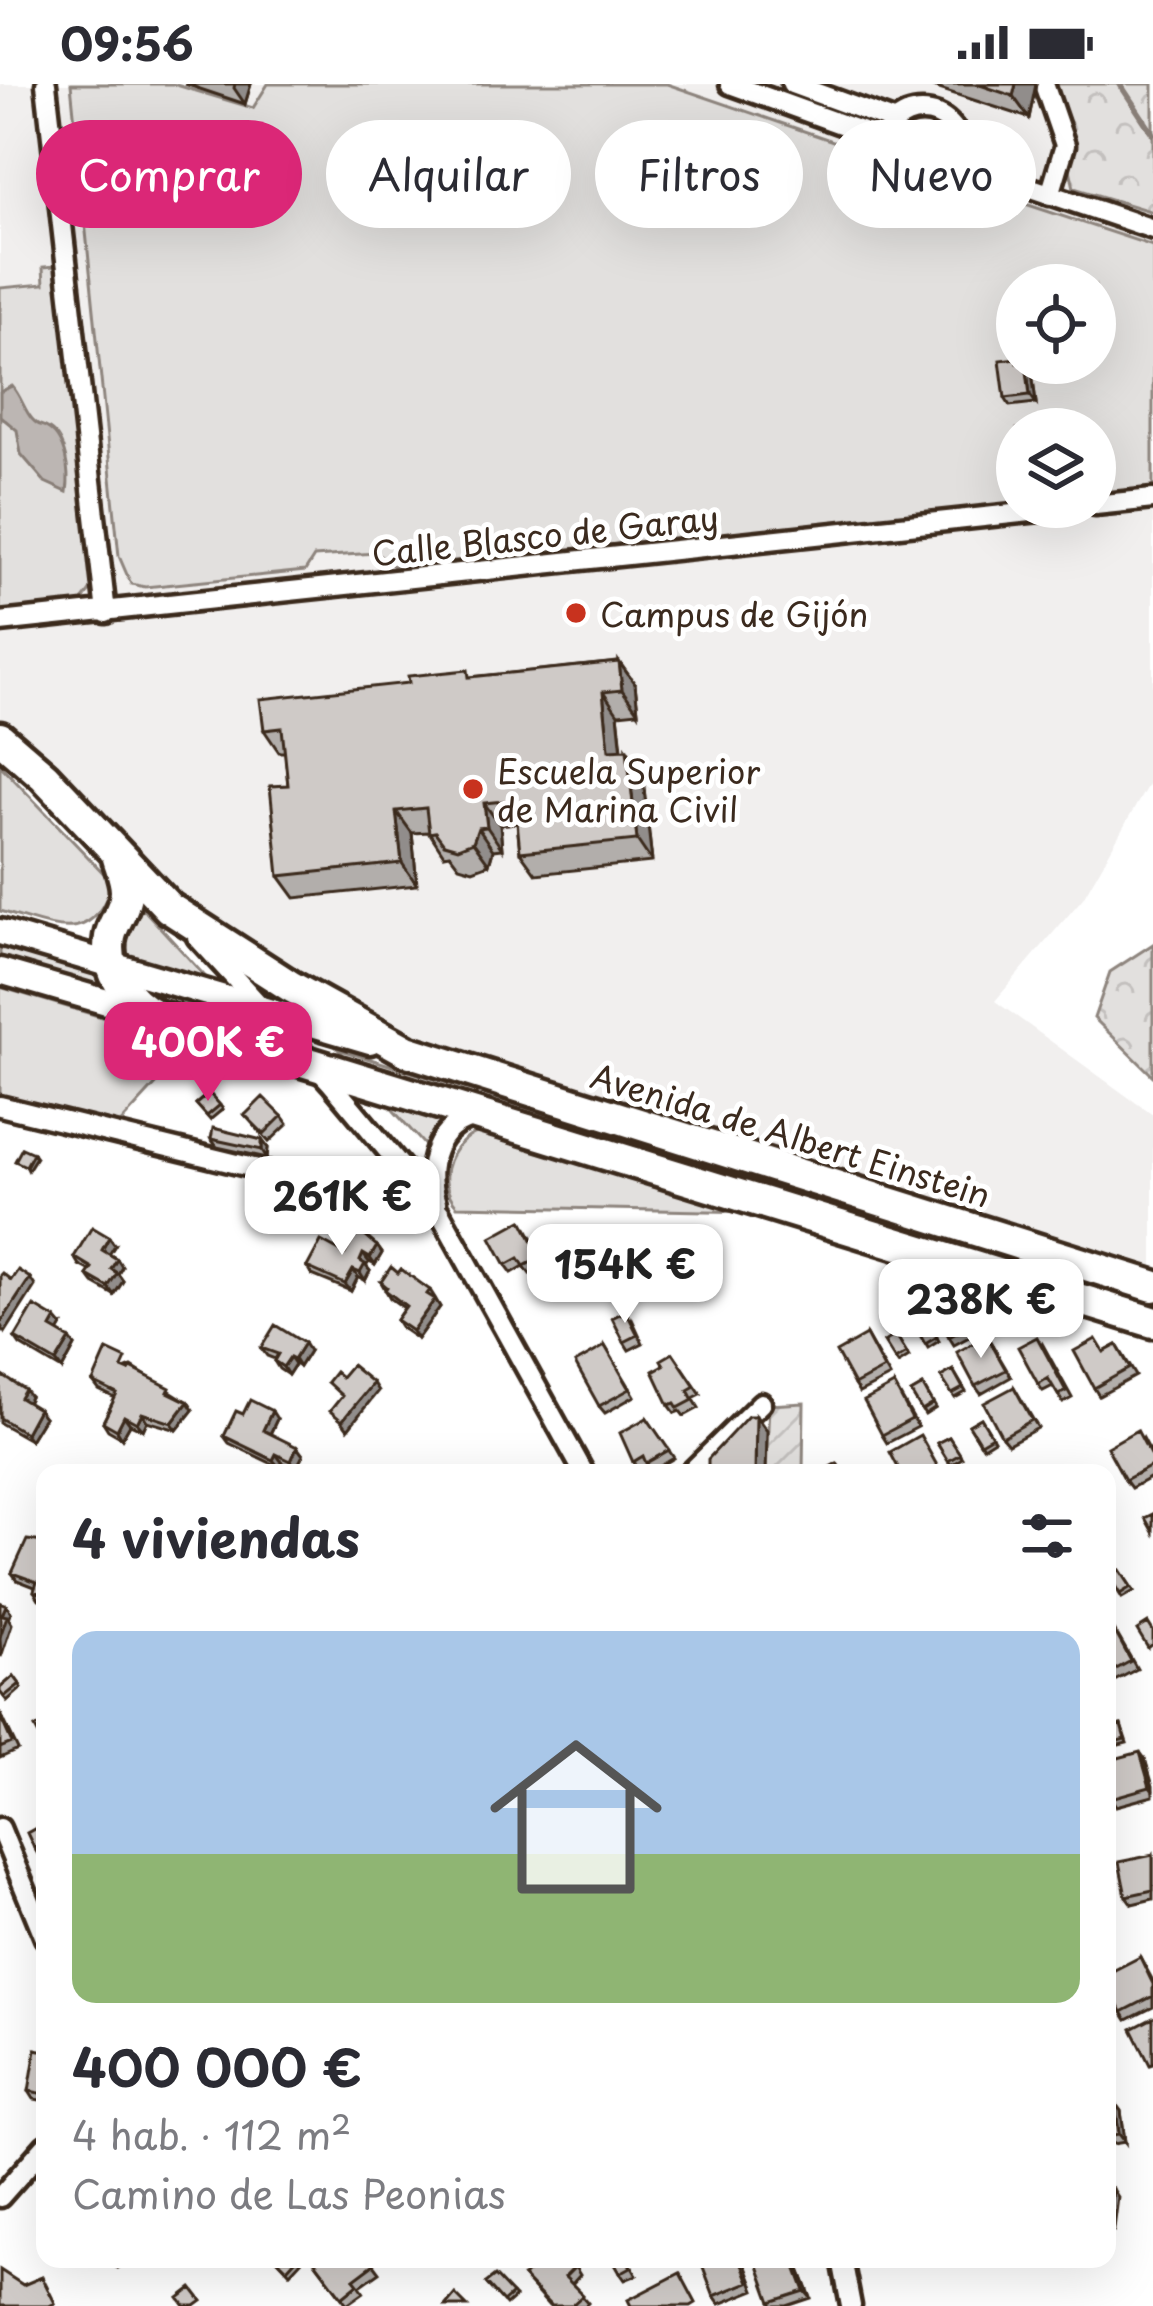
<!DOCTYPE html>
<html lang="es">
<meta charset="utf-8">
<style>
:root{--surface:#fff;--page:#f7f7f7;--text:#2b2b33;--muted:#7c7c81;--line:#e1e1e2;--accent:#db2777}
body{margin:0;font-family:"Playpen Sans",sans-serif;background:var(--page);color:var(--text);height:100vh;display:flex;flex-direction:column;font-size:45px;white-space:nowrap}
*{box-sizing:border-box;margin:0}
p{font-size:39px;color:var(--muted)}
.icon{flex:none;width:66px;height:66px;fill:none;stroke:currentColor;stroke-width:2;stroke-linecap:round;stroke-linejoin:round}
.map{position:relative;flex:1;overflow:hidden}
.sheet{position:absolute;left:36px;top:1380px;width:1080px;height:804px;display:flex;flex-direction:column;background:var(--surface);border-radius:24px;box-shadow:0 12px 48px #0002}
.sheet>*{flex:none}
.guide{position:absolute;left:36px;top:36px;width:1083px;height:108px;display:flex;gap:24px}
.buttons{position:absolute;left:996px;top:180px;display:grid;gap:24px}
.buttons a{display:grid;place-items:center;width:120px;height:120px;border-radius:50%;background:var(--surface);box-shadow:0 12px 48px #0002;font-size:60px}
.price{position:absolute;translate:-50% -102px;padding:0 27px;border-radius:24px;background:#fff;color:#222;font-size:39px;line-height:78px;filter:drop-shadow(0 3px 6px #0008)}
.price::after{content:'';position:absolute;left:50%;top:72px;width:36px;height:27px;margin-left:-18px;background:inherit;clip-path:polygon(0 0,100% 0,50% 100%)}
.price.active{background:var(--accent);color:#fff}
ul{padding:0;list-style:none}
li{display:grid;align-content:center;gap:24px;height:636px;padding:0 36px}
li+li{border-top:3px solid var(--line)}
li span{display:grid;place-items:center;height:372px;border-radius:24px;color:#555}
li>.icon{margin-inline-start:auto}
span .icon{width:216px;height:216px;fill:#fffc;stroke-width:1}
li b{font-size:51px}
h2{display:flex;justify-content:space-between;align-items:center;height:144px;padding:0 36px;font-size:51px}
.tag{padding:0 42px;border-radius:54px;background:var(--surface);box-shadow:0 12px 48px #0002;font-size:42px;line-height:108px}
.tag.active{background:var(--accent);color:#fff}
.status{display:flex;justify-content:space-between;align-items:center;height:84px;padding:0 60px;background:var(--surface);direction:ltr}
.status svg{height:33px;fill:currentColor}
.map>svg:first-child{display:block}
.built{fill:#f1efee;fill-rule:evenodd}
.grass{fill:#e2e0de;stroke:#8e857e;stroke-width:3;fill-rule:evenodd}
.forest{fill:url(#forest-crowns);stroke:#8e857e;stroke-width:3}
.garden{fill:url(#garden-furrows);stroke:#8e857e;stroke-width:3}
.water{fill:#bcb6b3;stroke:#887e77;stroke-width:3}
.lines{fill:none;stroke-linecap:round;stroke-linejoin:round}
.stream{stroke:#887e77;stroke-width:6}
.minor-casing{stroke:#3b2a1e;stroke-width:27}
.tertiary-casing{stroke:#3b2a1e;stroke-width:33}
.trunk-casing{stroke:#3b2a1e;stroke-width:39}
.minor{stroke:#fff;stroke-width:18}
.tertiary{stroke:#fff;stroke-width:24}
.trunk{stroke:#fff;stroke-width:30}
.wall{fill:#b2aeab;stroke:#3b2a1e;stroke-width:3}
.shaded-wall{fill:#918d8b;stroke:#3b2a1e;stroke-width:3}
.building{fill:#cfcac7;stroke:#3b2a1e;stroke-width:3}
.poi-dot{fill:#c8321e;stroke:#fff;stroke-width:4.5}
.labels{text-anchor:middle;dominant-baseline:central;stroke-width:10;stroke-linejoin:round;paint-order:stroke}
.street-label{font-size:33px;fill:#3b2a1e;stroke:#fff}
.poi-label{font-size:33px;fill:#3b2a1e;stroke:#fff;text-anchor:start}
</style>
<div class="status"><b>09:56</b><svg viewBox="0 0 49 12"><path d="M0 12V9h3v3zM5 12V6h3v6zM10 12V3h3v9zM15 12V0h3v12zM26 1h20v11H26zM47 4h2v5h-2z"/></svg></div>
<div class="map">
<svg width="1153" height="2222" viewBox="0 0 1153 2222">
<defs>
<pattern id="forest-crowns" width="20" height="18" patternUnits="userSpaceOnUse" patternTransform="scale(3)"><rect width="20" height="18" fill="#e2e0de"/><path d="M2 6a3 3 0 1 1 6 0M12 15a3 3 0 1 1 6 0" fill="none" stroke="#c3c0be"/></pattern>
<pattern id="garden-furrows" width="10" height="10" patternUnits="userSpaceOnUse" patternTransform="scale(3)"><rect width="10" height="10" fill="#e2e0de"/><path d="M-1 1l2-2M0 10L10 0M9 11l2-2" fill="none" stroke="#c3c0be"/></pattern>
</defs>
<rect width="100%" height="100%" fill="#fff"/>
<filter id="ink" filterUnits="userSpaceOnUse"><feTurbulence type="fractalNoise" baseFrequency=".00833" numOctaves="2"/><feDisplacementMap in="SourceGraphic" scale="24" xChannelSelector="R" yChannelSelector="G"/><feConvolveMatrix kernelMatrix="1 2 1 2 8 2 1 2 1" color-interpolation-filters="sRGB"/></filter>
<g filter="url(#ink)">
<path class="built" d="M0 0H1153V692L1083 814 995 917 1153 1031V1202L407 967 169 824 0 634ZM1017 201H1095V279H1017ZM1017 345H1095V423H1017Z"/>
<path class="grass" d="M71 0H173L253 24 268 0H667L842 60 860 72 878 107 908 123 932 124 956 110 989 108 1153 162V405L1095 411V345H1017V419L395 483 376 469 314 473 305 487 145 503 131 500 119 472ZM1017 201H1095V279H1017Z
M66 181 101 488C73 542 56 533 0 538V204L44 200 43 183Z
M0 681 112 798C94 866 51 841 0 827Z
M132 825 145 827 214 902 116 874Z
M0 848 265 926 314 980 0 887Z
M0 903 193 960 114 1046 0 1015Z
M338 965 1153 1218V1227L350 978Z
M376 1007 454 1030 428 1065Z
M485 1046 756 1128 457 1122C432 1094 452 1054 485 1046Z"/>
<path class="forest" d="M1044 0H1153V128L1074 104 1065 61Z
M1153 860V992L1094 934 1110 888Z"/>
<path class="garden" d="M804 1319 803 1389H766L769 1321Z"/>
<path class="water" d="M12 302C21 312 24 326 32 335 40 344 40 339 49 345 66 356 70 389 67 408L45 398 21 370 17 346 0 332V308Z"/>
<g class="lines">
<path class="stream" d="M1120 0 1153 50"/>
<g class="minor-casing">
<path id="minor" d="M46 0 106 529
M730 0 885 56
M792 0 896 38
M1044 0 1065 61 1050 111
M883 67a39 39 0 1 1 78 0a39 39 0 1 1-78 0Z
M955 89 1002 94 1153 145
M1095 421 1153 415
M0 538 1078 423
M197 853 331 999 440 1129 584 1389
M0 1022 336 1104 412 1115 430 1124
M436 1119C424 1083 435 1041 477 1033
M690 1389 761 1319
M0 1744 45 1854
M0 2113 45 2062
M842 2175 851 2222"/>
</g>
<g class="tertiary-casing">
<path id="tertiary" d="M0 848 370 957
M0 887 148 930"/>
</g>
<g class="trunk-casing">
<path id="trunk" d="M0 654 44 692 169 824 290 902 407 967 1153 1202
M117 770C120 782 126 795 126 807 126 825 113 837 110 853 104 887 128 918 156 932L1153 1238"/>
</g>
<use href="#minor" class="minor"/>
<use href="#tertiary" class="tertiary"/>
<use href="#trunk" class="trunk"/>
</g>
<path class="wall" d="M185 0H251L245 20Z
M924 0H1036L1029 34Z
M1031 280 1036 319 1010 322 1005 314Z
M619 578 635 600 638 628 618 630 622 665 642 686 652 778 536 790 520 768 517 739 500 741 502 765 493 766 489 780 473 786 459 782 450 770 444 771 429 748 412 749 417 801 295 814 279 792 288 701 285 668H279L264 646 473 593Z
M209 1009 223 1025 210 1036 196 1020Z
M245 1031 282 1032 288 1040 269 1058Z
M211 1055 262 1056 268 1064 267 1074 217 1063Z
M527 1144 547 1181 530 1190 524 1182 512 1189 506 1181Z
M115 1161 109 1170 117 1175 122 1183 118 1190 123 1197 114 1211 93 1199 87 1191 90 1187 79 1181 74 1173Z
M615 1161 637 1193 612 1209 596 1186 604 1180 609 1165Z
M377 1162 382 1169 375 1181 369 1178 366 1182 370 1187 365 1197 358 1193 351 1207 312 1191 307 1183Z
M563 1182 578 1209 560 1218 554 1211Z
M381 1198 430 1206 435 1214 440 1223 417 1255 401 1244 396 1236 404 1224 390 1214Z
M961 1203 984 1245 954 1261 949 1253Z
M632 1235 643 1259 629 1266 624 1258Z
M926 1235 939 1257 928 1264 915 1242Z
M62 1242 58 1248 75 1262 62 1286 20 1261 15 1254Z
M866 1251 890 1293 859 1309 854 1301Z
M896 1251 909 1273 898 1280 884 1258Z
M987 1252 1011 1293 981 1310 975 1302Z
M1043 1261 1072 1314 1063 1319 1053 1302 1043 1307 1038 1300Z
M1117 1261 1136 1292 1099 1312 1094 1304 1104 1268Z
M605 1262 635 1312 605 1329 599 1322Z
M261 1264 309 1267 299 1283 295 1280 288 1291 279 1285 274 1277 275 1275 267 1272Z
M673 1269 701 1310 693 1314 699 1324 684 1332 680 1327 675 1329 669 1321 664 1281Z
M132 1283 188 1318 193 1326 177 1346 147 1337 143 1346 130 1340 122 1354 108 1346 103 1338 115 1314 99 1306 93 1298Z
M953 1286 966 1308 955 1314 941 1293Z
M0 1297 30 1313 27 1319 44 1333 30 1356 0 1339Z
M894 1301 918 1343 887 1359 882 1351Z
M923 1302 936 1324 925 1331 911 1309Z
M1014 1303 1038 1344 1008 1360 1002 1353Z
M243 1330 277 1335 270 1350 303 1371 296 1385 282 1378 279 1383 229 1359 224 1352Z
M647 1334 674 1374 652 1387 648 1381 638 1386 633 1378Z
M981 1334 994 1356 983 1363 969 1341Z
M949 1353 962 1374 951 1381 937 1359Z
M1143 1354 1153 1373V1392L1131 1404 1125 1396Z
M45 1458V1517L39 1515 34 1507 35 1503 17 1496 12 1489Z
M1120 1486 1134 1507 1122 1514 1109 1492Z
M1107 1547 1118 1552 1137 1585 1107 1601Z
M14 1592 22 1604 7 1617 1 1609Z
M0 1628 18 1666 0 1674Z
M1121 1641 1127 1659 1107 1664V1644Z
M1145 1675 1153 1702V1712L1116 1722 1111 1714Z
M45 1739V1770L39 1772 34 1764Z
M1153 1771V1815L1132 1820 1126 1812Z
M1140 1873 1153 1897V1923L1127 1936 1122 1928Z
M45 1967V2017L34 2015 29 2007Z
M1115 2019 1121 2027 1125 2058 1107 2061V2020Z
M110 2175H129L117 2184Z
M277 2175H302V2176L290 2189Z
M313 2175 374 2180 380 2188 360 2202 364 2208 347 2220Z
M628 2175 637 2191 625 2196 620 2189Z
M743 2175 755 2206 720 2220 714 2212Z
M796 2175 811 2214 787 2222H773L771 2218Z
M575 2183 580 2191 572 2200 588 2219 585 2222H549L523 2193Z
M486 2199 512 2210 515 2213 506 2221Z"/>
<path class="shaded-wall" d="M235 0H251L245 20 234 4Z
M1016 0H1036L1029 34 1013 12Z
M1026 279 1031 280 1036 319 1030 311Z
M619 578 635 600 638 628 622 606Z
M603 608 618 630 624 688 609 666Z
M627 665 642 686 652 778 637 756Z
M484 719 500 741 502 765 487 743Z
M396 727 412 749 417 801 402 779Z
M478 744 493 766 489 780 473 758Z
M262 1056 268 1064 267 1074 262 1066Z
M33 1069 36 1073 28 1086 26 1082Z
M109 1153 115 1161 107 1174 102 1166Z
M377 1162 382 1169 375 1181 370 1174Z
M363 1170 369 1178 366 1182 370 1187 365 1197 360 1189V1177Z
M117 1175 122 1183 118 1190 123 1197 114 1211 108 1203 111 1185Z
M353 1186 358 1193 351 1207 345 1200Z
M30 1194 35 1202 5 1249 0 1240Z
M435 1215 440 1223 417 1255 412 1247Z
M56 1235 62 1242 57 1251 51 1244Z
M70 1255 75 1262 62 1286 56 1278Z
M304 1259 309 1267 299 1283 294 1275Z
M290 1273 295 1280 288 1291 283 1283Z
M373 1299 378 1307 348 1345 342 1337Z
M25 1306 30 1313 25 1322 20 1314Z
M188 1318 193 1326 177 1346 172 1339Z
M38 1325 44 1333 30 1356 25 1349Z
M272 1327 277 1335 268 1354 263 1346Z
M142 1329 147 1337 143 1346 137 1339Z
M124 1332 130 1340 122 1354 117 1346Z
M756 1332 767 1347 766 1389H755Z
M297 1363 303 1371 296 1385 291 1377Z
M276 1370 282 1378 279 1383 273 1376Z
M6 1521 11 1528 9 1535 12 1540 1 1573 0 1553 2 1531Z
M1140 1668 1145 1675 1153 1707 1150 1703Z
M1115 2019 1121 2027 1125 2058 1119 2050Z
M1113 2105 1118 2113 1114 2145 1109 2137Z
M793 2175H796L811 2214 805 2207Z"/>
<path class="building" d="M977 0H1016L1013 12Z
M1017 274V279H1026L1030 311 1005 314 1000 276Z
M619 578 622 606 603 608 609 666 627 665 637 756 520 768 515 716 484 719 487 743 478 744 473 758 458 764 444 760 435 748 429 749 426 724 396 727 402 779 279 792 270 702 288 701 282 644 264 646 260 615 409 599 408 592 468 586 469 593Z
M209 1009 220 1021 207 1032 196 1020Z
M263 1013 282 1032 264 1050 245 1031Z
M213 1044 262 1056V1066L211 1055Z
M22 1064 33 1069 26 1082 15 1077Z
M522 1136 541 1173 524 1182 519 1174 506 1181 491 1153Z
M92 1143 109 1153 102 1166 117 1175 111 1185 117 1189 108 1203 87 1191 92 1184 74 1173Z
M358 1146 377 1162 370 1174 363 1170 360 1177 365 1180 360 1189 353 1186 345 1200 307 1183 321 1157 345 1170Z
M602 1154 609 1165 615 1161 631 1185 607 1201 596 1186 604 1180 591 1162Z
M563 1182 573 1202 554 1211 545 1191Z
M391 1183 398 1189 401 1185 430 1206 427 1210 435 1215 412 1247 396 1236 406 1222 385 1206 387 1203 381 1198Z
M18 1186 30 1194 0 1240V1191L2 1189 11 1196Z
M961 1203 979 1237 949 1253 931 1220Z
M34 1222 56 1235 51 1244 70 1255 56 1278 15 1254Z
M626 1227 638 1251 624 1258 612 1234Z
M926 1235 937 1253 925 1260 915 1242Z
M275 1241 304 1259 294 1275 290 1273 283 1283 274 1277 278 1270 261 1264Z
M866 1251 884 1285 854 1301 836 1268Z
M896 1251 907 1269 895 1276 884 1258Z
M987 1252 1006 1286 975 1302 957 1268Z
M1037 1253 1066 1307 1058 1311 1048 1294 1038 1300 1018 1263Z
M1096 1255 1104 1268 1117 1261 1130 1284 1094 1304 1074 1267Z
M605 1262 630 1305 599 1322 575 1279Z
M107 1266 126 1275 122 1284 129 1287 131 1284 170 1304 168 1308 188 1318 172 1339 142 1329 137 1339 124 1332 117 1346 103 1338 117 1310 93 1298Z
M673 1269 695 1302 688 1306 693 1316 678 1324 675 1319 669 1321 653 1287 664 1281 661 1276Z
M351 1281 373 1299 342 1337 330 1327 342 1312 327 1298 335 1288 341 1293Z
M953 1286 963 1304 952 1310 941 1293Z
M3 1292 25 1306 20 1314 38 1325 25 1349 0 1334V1297Z
M894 1301 912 1335 882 1351 864 1317Z
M923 1302 933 1320 922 1327 911 1309Z
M1014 1303 1032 1336 1002 1353 984 1319Z
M250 1316 272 1327 263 1346 297 1363 291 1377 276 1370 273 1376 224 1352 236 1327 243 1330Z
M748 1332H756L755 1389H708V1375Z
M647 1334 669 1366 646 1379 643 1372 633 1378 620 1349Z
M981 1334 992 1352 980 1359 969 1341Z
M1137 1346 1153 1376V1381L1125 1396 1107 1363Z
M920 1351 939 1385 932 1389H901L890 1368Z
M949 1353 960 1370 948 1377 937 1359Z
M837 1379 843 1389H819Z
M1063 1381 1068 1389H1052L1051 1387Z
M1027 1382 1031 1389H1014Z
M1153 1430V1448L1145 1434Z
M27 1456 45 1458V1511L34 1507 37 1498 12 1489Z
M1120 1486 1131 1503 1120 1510 1109 1492Z
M0 1518 6 1521 2 1531 7 1532 0 1553Z
M1148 1539 1153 1547V1560L1148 1564 1137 1546Z
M1113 1544 1131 1577 1107 1590V1547Z
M14 1592 20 1600 4 1613 0 1608V1604Z
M0 1632 12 1659 0 1664Z
M45 1639V1663L35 1644Z
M1121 1641 1125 1655 1107 1660V1644Z
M1140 1668 1150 1703 1111 1714 1107 1701V1677Z
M45 1739V1760L34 1764 27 1749Z
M1153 1771V1806L1126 1812 1119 1778Z
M1140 1873 1153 1900V1912L1122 1928 1107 1898V1890Z
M1153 1934V1980L1150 1981 1132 1945Z
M36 1965 45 1967V2010L29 2007Z
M1115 2019 1119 2050 1107 2052V2020Z
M1107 2104 1113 2105 1109 2137H1107Z
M277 2175H296L287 2185Z
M313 2175H371L374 2180 354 2195 358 2200 342 2213Z
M541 2175H568L575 2183 565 2193 583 2211 571 2222H551L523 2193Z
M612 2175H627L631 2183 620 2189Z
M700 2175H740L749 2198 714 2212Z
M767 2175H793L805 2207 771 2218 757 2179Z
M0 2186 23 2201 42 2193 55 2219 49 2222H0Z
M680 2189 696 2219 691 2222H631L628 2216Z
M495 2192 512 2210 503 2218 486 2199Z
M192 2204 202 2217 195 2222H185L179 2214Z
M455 2210 467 2222H445Z"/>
</g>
<g class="poi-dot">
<circle cx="576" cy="529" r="12"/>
<circle cx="473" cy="705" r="12"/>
</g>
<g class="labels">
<g class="street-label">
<text transform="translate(545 450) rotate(-6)">Calle Blasco de Garay</text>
<text transform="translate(791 1050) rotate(17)">Avenida de Albert Einstein</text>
</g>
<g class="poi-label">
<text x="600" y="529">Campus de Gijón</text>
<text x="497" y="686">Escuela Superior<tspan x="497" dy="38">de Marina Civil</tspan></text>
</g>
</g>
</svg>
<div class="buttons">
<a><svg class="icon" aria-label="locate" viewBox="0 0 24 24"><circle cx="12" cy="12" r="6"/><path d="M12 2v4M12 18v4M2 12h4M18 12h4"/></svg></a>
<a><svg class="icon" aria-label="layers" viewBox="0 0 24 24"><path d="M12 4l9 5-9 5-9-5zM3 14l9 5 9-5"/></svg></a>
</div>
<b class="price active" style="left:208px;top:1020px">400K €</b>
<b class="price" style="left:342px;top:1174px">261K €</b>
<b class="price" style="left:625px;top:1242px">154K €</b>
<b class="price" style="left:981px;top:1277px">238K €</b>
<div class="guide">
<a class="tag active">Comprar</a>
<a class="tag">Alquilar</a>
<a class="tag">Filtros</a>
<a class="tag">Nuevo</a>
</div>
<section class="sheet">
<h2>4 viviendas<svg class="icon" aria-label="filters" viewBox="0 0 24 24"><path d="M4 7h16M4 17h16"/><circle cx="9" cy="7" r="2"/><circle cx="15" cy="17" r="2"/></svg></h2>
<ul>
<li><span style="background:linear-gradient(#a9c7e8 60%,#8fb573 0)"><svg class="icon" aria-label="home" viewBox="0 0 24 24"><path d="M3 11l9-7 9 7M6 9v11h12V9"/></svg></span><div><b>400 000 €</b><p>4 hab. · 112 m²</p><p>Camino de Las Peonias</p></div></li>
</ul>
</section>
</div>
